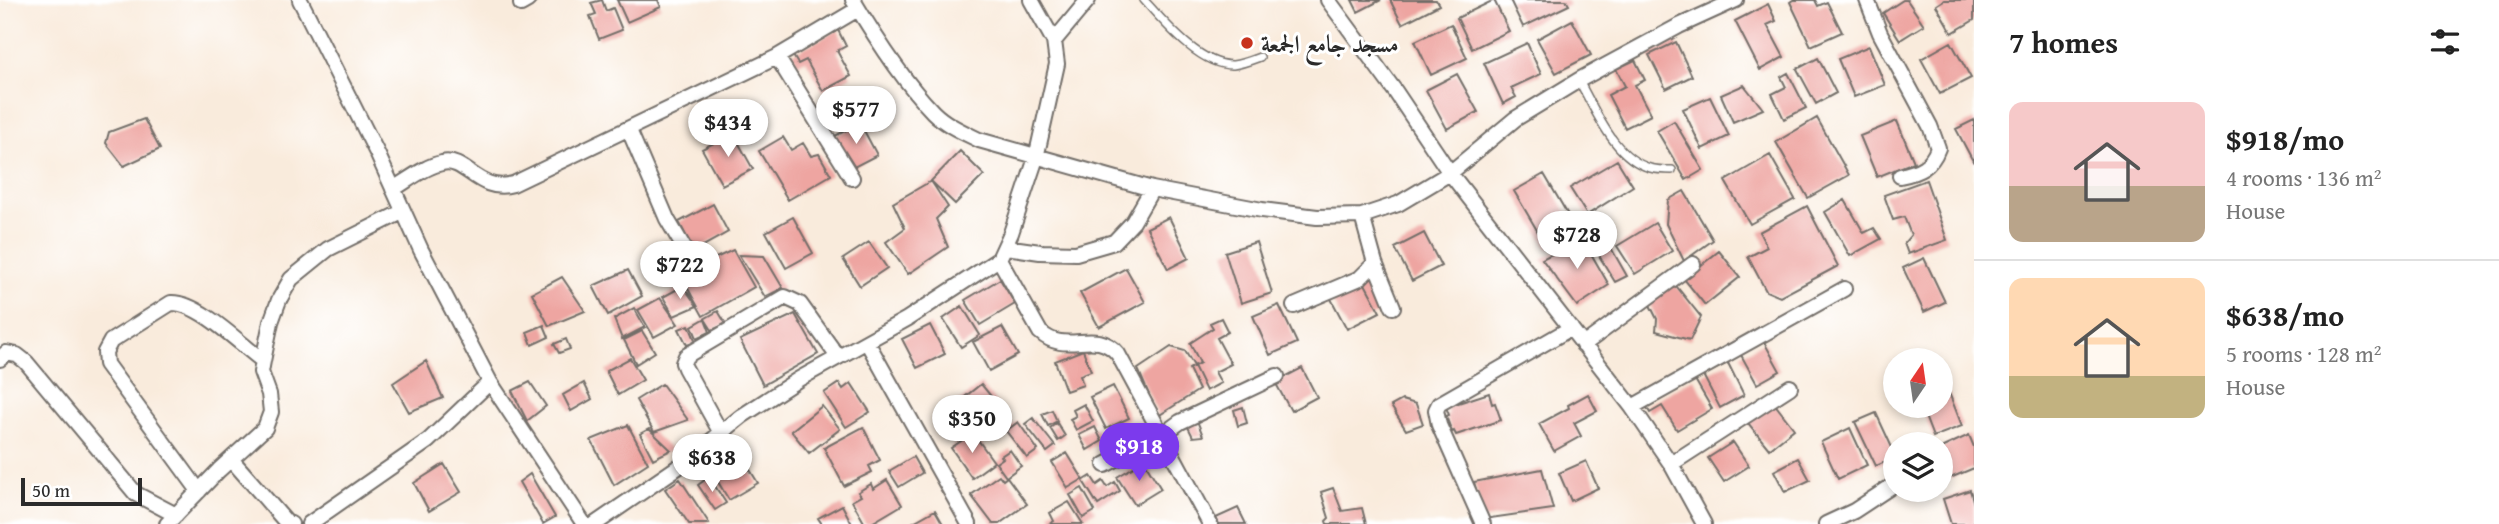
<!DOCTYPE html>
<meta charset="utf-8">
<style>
:root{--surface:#fff;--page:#f6f6f6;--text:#222;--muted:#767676;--line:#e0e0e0;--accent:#7c3aed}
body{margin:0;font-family:"Gentium Book Plus",Amiri,serif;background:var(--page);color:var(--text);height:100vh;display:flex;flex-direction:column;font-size:26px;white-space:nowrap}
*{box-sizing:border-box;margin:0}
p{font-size:23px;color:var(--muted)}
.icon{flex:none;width:38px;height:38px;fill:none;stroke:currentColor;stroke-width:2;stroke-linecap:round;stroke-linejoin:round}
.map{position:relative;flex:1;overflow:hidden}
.drawer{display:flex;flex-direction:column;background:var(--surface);width:525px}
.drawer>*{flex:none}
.needle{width:46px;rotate:13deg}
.buttons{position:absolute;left:1883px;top:348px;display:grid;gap:14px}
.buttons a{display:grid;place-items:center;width:70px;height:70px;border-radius:50%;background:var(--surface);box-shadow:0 4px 10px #0003;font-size:35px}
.scale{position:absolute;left:21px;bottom:18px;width:121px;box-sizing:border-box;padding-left:7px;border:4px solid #2b2b2b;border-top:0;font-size:19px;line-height:24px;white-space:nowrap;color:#2b2b2b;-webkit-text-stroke:5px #fff;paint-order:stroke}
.price{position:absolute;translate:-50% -60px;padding:0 16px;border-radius:24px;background:#fff;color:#222;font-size:23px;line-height:46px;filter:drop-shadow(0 2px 4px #0008)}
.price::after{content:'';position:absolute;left:50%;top:42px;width:21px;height:16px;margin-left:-10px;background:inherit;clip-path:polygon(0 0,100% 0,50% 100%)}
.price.selected{background:var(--accent);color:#fff}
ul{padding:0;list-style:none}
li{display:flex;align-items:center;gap:21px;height:175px;padding:0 35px}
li+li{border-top:2px solid var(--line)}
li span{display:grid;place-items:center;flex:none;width:196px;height:140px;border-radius:14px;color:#555}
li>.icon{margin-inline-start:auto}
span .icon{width:84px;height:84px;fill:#fffc;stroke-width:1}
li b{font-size:30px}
h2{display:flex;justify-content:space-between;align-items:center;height:84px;padding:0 35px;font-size:30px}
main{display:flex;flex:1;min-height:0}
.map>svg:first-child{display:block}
.building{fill:#eea5a1}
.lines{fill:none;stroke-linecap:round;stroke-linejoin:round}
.service-casing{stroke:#736e69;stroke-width:10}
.minor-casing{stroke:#736e69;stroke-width:18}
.service{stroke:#fff;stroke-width:7}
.minor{stroke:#fff;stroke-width:14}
.poi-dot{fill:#c8321e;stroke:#fff;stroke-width:2.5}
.labels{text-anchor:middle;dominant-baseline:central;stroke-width:6;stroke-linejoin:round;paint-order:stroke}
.poi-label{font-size:24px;font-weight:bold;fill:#2b2b2b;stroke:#fff;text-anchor:start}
</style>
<main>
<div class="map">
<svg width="1974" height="524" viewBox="0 0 1974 524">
<rect width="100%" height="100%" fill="#fff"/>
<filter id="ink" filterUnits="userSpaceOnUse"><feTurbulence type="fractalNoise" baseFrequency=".0143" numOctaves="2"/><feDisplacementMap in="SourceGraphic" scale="14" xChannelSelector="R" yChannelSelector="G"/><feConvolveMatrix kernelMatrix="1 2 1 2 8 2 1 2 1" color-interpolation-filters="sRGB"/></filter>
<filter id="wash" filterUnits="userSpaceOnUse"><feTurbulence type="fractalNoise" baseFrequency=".00686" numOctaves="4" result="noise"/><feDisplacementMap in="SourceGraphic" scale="28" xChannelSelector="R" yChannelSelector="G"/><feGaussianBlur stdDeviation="1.57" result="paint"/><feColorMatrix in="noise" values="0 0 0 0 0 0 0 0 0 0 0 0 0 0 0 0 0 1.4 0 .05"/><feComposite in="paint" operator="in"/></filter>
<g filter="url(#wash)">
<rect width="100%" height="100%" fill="#f9ebdc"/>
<g id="blocks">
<path class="building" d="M602 0 606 11 613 8 622 30 599 39 590 16 596 14 591 3Z
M617 0H658L661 7 627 22Z
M1352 0H1381L1358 12Z
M1390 0H1436L1439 5 1402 24Z
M1494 0 1509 31 1472 49 1457 18Z
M1510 0H1566L1569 5 1523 27Z
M1793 0H1815L1818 6 1827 2 1842 32 1811 46 1790 2Z
M1903 0H1907L1924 25 1900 40 1883 13Z
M1944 0H1974V20L1952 33 1936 5Z
M1768 4 1776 21 1767 25 1784 57 1760 70 1735 21Z
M1572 20 1591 55 1556 73 1537 39Z
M1451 24 1467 58 1431 75 1415 41Z
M838 30 846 46 837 51 851 76 823 91 806 60 798 64 792 54Z
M1676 42 1692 76 1666 89 1649 55Z
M1951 42 1971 78 1940 94 1921 59Z
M1527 43 1541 74 1511 88 1516 97 1503 104 1484 63Z
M1869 46 1885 85 1854 97 1838 59Z
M1818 58 1836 93 1816 104 1797 69Z
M1635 60 1645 80 1635 85 1651 115 1625 128 1608 95 1625 86 1616 69Z
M1788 73 1806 108 1784 119 1772 94 1786 87 1781 77Z
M1457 74 1478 112 1447 129 1426 90Z
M1744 85 1763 109 1733 122 1721 95Z
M1710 97 1729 136 1702 149 1683 109Z
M1817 118 1849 175 1808 198 1776 142Z
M144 119 160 149 124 166 106 143 109 132Z
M1974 120V163L1956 129Z
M1674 121 1703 170 1686 180 1657 131Z
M1897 121 1914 162 1877 177 1860 136Z
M860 123 877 155 852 168 835 136Z
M733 133 753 169 722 185 702 149Z
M783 137 791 150 803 143 811 156 819 154 831 175 788 200 759 151Z
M960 151 984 175 955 204 931 181Z
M1770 155 1795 199 1750 224 1725 181Z
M1617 160 1633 186 1587 215 1570 188Z
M1544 174 1578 232 1548 249 1514 191Z
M1926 180 1947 240 1908 254 1904 243 1911 235 1904 217 1893 220 1884 195Z
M931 181 948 207 936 219 948 247 908 274 886 242 905 228 893 203Z
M1684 191 1713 240 1684 261 1666 224 1668 200Z
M1845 200 1864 233 1874 228 1881 239 1850 256 1825 212Z
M713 204 728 232 694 251 679 222Z
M1807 206 1838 266 1780 297 1766 291 1748 257 1767 247 1759 232Z
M793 217 813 253 786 268 766 232Z
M1169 217 1189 258 1168 269 1147 228Z
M1655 223 1672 251 1635 274 1617 246Z
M1424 233 1441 266 1412 281 1395 248Z
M1582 238 1609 285 1577 306 1542 259Z
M1607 241 1627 276 1615 282 1595 249Z
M869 242 887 268 860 286 843 259Z
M1256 242 1272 293 1241 303 1225 252Z
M733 250 754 287 703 316 686 285 711 272 705 263Z
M1719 251 1740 277 1705 305 1684 279Z
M739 255 764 256 783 288 765 297Z
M1924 258 1945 302 1924 312 1903 268Z
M1126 268 1145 302 1099 327 1080 293Z
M628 270 642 296 608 315 593 286Z
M562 277 585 311 549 326 532 293Z
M1000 279 1015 304 980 325 965 300Z
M1363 280 1380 312 1347 329 1330 297Z
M1673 282 1701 317 1690 340 1656 331 1657 319 1648 301Z
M683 286 697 306 674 316 663 297Z
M660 298 678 324 654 337 638 310Z
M1279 305 1297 343 1270 355 1253 316Z
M962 306 980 335 961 347 943 319Z
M634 308 645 327 622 339 614 319Z
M718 311 726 324 712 330 705 319 710 332 697 338 692 326Z
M795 314 818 354 763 385 740 340Z
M1221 318 1228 332 1217 338 1231 364 1215 372 1221 383 1206 391 1194 366 1200 363 1190 343 1213 328 1210 323Z
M544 325 549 337 532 345 527 332Z
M689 325 696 342 687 345 679 329Z
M930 325 945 354 917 368 902 339Z
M1002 327 1018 355 989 371 973 342Z
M642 331 655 352 636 364 624 340Z
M566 339 570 349 559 353 554 344Z
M1764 342 1780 371 1757 384 1741 355Z
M1171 347 1185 351 1194 366 1189 369 1199 390 1158 416 1138 369Z
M1083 350 1091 371 1080 375 1083 385 1066 391 1055 361Z
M630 358 643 380 618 395 606 371Z
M426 361 443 398 409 412 393 383Z
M1728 363 1744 395 1720 408 1703 375Z
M1302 368 1317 397 1291 411 1275 382Z
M1694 378 1712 409 1677 430 1662 406 1650 413 1646 406Z
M1944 380 1962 426 1933 437 1921 406H1941V381Z
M530 382 546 406 527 421 512 391Z
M584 383 592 399 571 411 563 395Z
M839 383 843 389 851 383 870 412 846 427 824 393Z
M662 384 688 420 654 432 636 400Z
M981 384 999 406 969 430 951 408Z
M1113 386 1129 418 1106 429 1090 397Z
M1489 393 1492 404 1495 403 1501 420 1456 435 1454 431 1452 432 1446 416 1449 415 1446 407Z
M1588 394 1597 411 1574 423 1581 436 1554 451 1539 424 1569 408 1568 405Z
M1402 400 1416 404 1423 424 1406 430 1391 406Z
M1774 403 1794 429 1769 449 1748 423Z
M1084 404 1093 421 1076 430 1070 419 1076 416 1073 410Z
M822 406 840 429 809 453 791 431Z
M1243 407 1247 423 1238 426 1234 410Z
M1052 410 1057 421 1048 426 1042 414Z
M1876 413 1895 454V458L1876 466 1855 422Z
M1033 418 1055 446 1047 452 1025 424Z
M1196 418 1203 436 1193 437 1186 423Z
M1018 422 1038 450 1027 458 1006 431Z
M1057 423 1065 436 1058 441 1050 428Z
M628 425 648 463 614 485 591 440Z
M863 427 880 460 869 466 872 472 844 486 824 448Z
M1095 427 1102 441 1087 450 1079 435Z
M1850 428 1867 465 1838 479 1821 442Z
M649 429 671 450 653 459 640 434Z
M973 433 994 462 972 478 951 448Z
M1969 435 1974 447V468L1948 479 1941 463V448Z
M1733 442 1749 466 1724 482 1708 458Z
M1010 450 1021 466 1006 477 996 463 1003 458 1001 456Z
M1067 453 1083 479 1068 488 1052 462Z
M741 455 758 483 729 500 712 472Z
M913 457 922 473 899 487 889 471Z
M1798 458 1810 480 1785 492 1774 471Z
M1144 461 1161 489 1135 505 1117 477Z
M1586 461 1598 488 1571 501 1559 473Z
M444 464 461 492 429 511 414 483Z
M1542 469 1553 509 1484 519 1474 482Z
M530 474 555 517 543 524 519 482Z
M999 475 1003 480 1007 477 1027 504 999 524H993L971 495Z
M1091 476 1097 485 1103 481 1107 487 1115 482 1120 491 1098 505 1083 481Z
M709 477 726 503 715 510 698 485Z
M680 479 709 523 707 524H689L665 489Z
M887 480 902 505 870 524H865L852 501 861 496 858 492 871 484 873 489Z
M1082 488 1095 511 1083 518 1070 495Z
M1333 488 1342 511 1362 508 1366 524H1327L1326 521 1329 518 1321 492Z
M1970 490 1974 504V524H1951L1943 499Z
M1069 502 1083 524H1049L1054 521 1050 513Z
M842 505 852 524H822L818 518Z
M1238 508 1246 524H1219L1216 518Z
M935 510 943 524H910Z"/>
</g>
</g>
<g filter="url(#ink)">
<use href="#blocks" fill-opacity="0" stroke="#736e69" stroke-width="2"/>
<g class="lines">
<g class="service-casing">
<path id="service" d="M1144 0C1164 22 1200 66 1233 65 1242 64 1252 60 1260 57
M1579 81C1596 111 1614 158 1650 168 1657 170 1665 170 1672 170"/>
</g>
<g class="minor-casing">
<path id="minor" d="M300 0 377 153 421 250 490 382 584 524
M853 0C875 37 903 81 933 112 946 125 963 132 979 140L1152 189 1262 210 1317 217 1362 216 1398 204 1450 173 1515 119 1579 80 1679 26 1736 0
M1328 0 1395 91 1450 173 1632 407 1671 464 1704 524
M1867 0 1880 33 1930 126 1938 148C1931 167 1919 172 1900 176
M521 4 528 0
M1054 41 1088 0
M777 57 852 178
M629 130 667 219 690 258
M393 189C407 181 425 166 442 163 466 157 478 194 513 184L777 57 858 9
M1362 216 1375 263 1393 307
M1006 247 1040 252 1076 253 1114 242 1133 222 1152 189
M999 259 1040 332C1067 357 1095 326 1118 354L1210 524
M1294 306 1360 278 1375 263
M867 342 969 524
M1583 345 1693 264
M0 359 6 353 17 355 26 362 136 494 176 515
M1632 407 1844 289
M721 433 685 368 683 363 686 356 785 297 800 304 838 357
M231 459 286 522 291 524
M1671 464 1790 387
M1105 465 1162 435 1180 422 1277 376
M199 491 106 364 105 352 111 341 171 303C199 302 240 344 263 361
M167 524 219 470 265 428 271 412 269 394 261 372 263 361 271 322 279 300 291 279 328 249 402 212
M309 524 428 441 490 382
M595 524 684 463 742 416 799 379 907 319 999 259 1011 233 1036 158 1057 64 1054 41 1031 0
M1483 524 1439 425 1436 410 1439 404 1571 328
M1826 524 1854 511 1895 484"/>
</g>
<use href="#service" class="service"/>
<use href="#minor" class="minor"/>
</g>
</g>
<circle class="poi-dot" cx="1247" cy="43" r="7"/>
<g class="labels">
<g class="poi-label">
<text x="1261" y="43">مسجد جامع الجمعة</text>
</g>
</g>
</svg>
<div class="buttons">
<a><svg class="needle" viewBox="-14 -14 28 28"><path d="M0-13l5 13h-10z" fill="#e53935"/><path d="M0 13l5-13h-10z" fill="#767676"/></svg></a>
<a><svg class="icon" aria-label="layers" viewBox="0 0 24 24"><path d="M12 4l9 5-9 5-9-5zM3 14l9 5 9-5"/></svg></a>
</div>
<div class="scale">50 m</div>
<b class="price" style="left:856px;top:146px">$577</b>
<b class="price" style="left:728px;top:159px">$434</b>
<b class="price" style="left:1577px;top:271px">$728</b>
<b class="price" style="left:680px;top:301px">$722</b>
<b class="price" style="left:972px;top:455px">$350</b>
<b class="price selected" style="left:1139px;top:483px">$918</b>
<b class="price" style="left:712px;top:494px">$638</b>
</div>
<section class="drawer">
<h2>7 homes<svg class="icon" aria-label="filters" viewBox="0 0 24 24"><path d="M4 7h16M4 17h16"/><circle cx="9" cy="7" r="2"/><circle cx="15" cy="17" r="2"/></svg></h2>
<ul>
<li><span style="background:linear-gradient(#f6c9c9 60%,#b9a48a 0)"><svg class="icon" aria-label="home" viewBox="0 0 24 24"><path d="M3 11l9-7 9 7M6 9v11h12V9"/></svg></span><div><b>$918/mo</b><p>4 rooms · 136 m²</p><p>House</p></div></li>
<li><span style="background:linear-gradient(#ffd9b3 70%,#c2b280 0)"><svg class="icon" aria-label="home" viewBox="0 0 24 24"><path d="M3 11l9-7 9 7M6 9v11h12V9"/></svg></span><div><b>$638/mo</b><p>5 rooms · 128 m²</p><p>House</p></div></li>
</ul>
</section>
</main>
